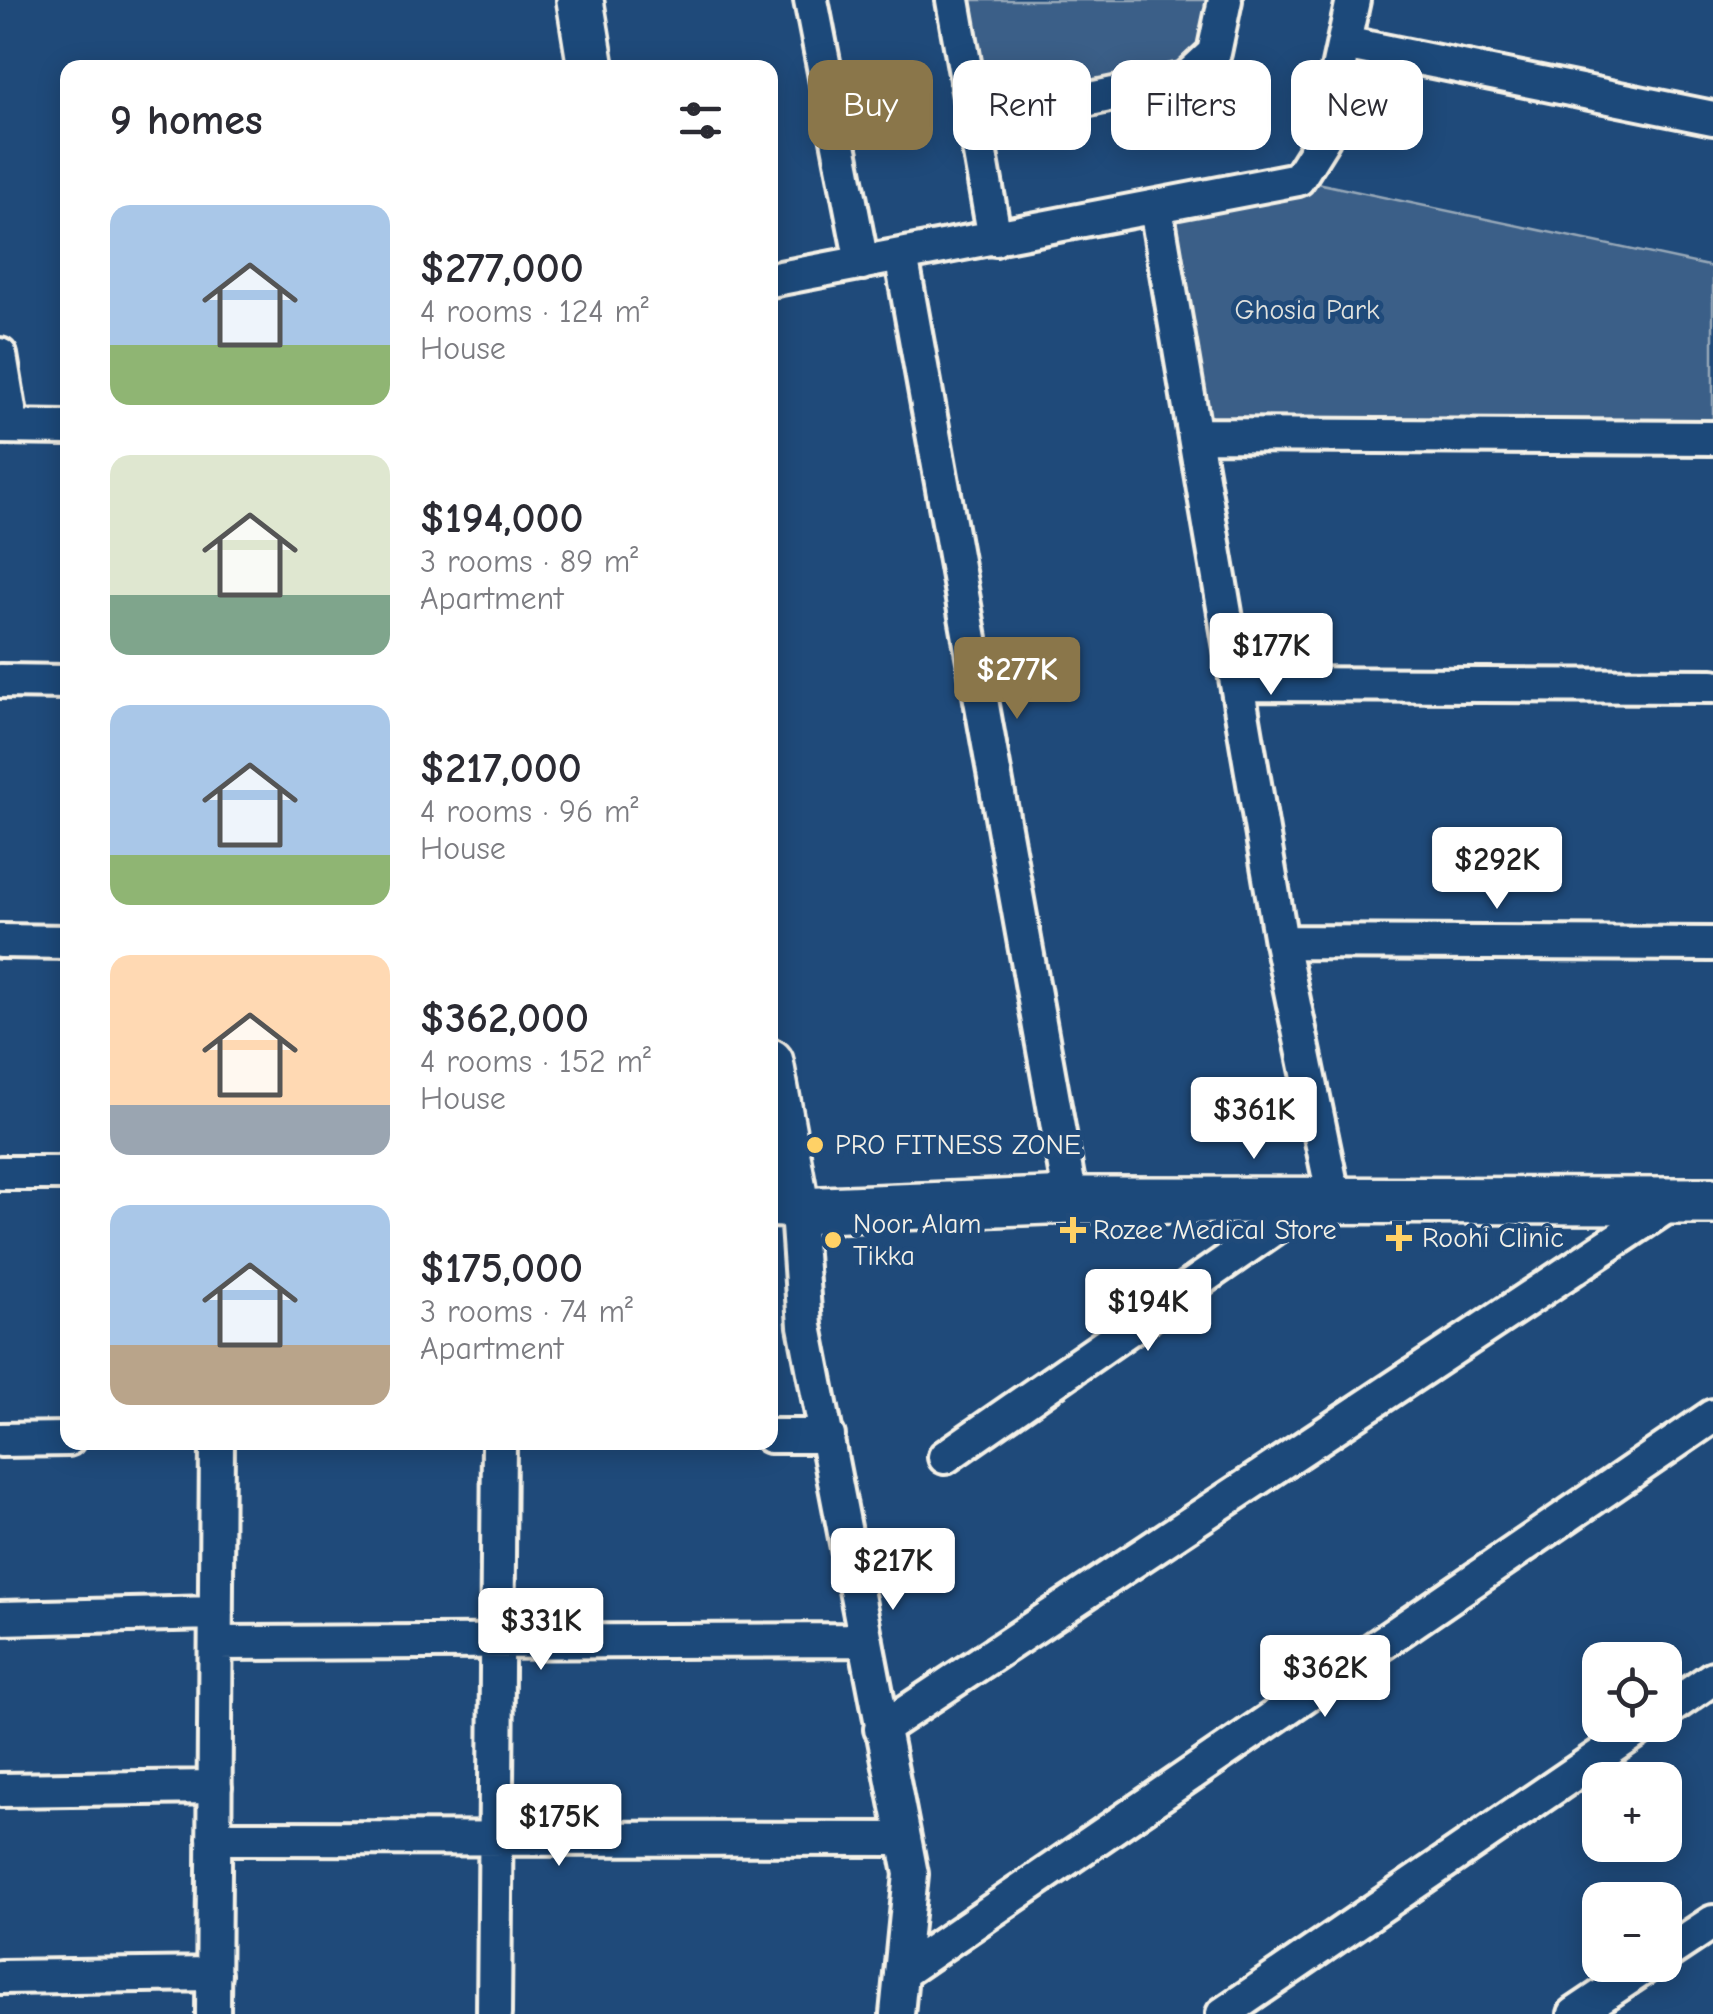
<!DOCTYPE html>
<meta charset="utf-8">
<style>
:root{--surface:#fff;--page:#f2f2f3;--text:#2b2b33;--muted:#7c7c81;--accent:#8a764a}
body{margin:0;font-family:"Comic Neue",sans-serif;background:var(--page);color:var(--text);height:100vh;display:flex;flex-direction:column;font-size:38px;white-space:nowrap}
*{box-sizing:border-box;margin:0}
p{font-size:32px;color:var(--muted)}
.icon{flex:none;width:55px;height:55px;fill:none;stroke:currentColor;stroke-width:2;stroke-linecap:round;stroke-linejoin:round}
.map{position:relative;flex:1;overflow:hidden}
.drawer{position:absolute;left:60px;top:60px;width:718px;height:1390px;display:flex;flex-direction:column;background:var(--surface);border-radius:20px;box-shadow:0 5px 25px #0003}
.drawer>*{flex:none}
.guide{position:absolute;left:808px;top:60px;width:755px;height:90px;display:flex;gap:20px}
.tools{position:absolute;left:1582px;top:1642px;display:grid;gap:20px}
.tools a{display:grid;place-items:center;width:100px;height:100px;border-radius:20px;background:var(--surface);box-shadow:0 5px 25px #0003;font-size:50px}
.price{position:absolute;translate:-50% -85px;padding:0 22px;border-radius:10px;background:#fff;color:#222;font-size:32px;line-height:65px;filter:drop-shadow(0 2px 5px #0008)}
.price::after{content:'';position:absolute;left:50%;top:60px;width:30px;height:22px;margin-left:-15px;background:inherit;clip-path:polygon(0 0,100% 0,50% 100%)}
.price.on{background:var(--accent);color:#fff}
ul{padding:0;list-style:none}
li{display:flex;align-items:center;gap:30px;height:250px;padding:0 50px}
li span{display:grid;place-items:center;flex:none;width:280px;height:200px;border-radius:20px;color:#555}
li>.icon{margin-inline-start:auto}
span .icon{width:120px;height:120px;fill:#fffc;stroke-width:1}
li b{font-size:42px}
h2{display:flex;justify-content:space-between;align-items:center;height:120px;padding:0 50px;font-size:42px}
.pill{padding:0 35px;border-radius:20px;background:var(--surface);box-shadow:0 5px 25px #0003;font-size:35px;line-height:90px}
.pill.on{background:var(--accent);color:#fff}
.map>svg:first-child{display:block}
.green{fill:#3a5f88;stroke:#97a8b8;stroke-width:2.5}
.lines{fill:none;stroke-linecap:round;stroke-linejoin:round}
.street-casing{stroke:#f4f1e8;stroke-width:40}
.secondary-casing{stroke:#f4f1e8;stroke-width:52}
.street{stroke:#1f4a7a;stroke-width:32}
.secondary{stroke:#1f4a7a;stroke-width:45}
.poi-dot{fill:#ffd166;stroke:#1f4a7a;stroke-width:4}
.labels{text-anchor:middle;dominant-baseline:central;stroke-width:10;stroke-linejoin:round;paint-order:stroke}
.park-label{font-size:28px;fill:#e1e2de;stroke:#1f4a7a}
.poi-label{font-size:28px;fill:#f4f1e8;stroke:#1f4a7a;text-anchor:start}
</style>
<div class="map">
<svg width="1713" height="2014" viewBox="0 0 1713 2014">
<rect width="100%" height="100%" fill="#1f4a7a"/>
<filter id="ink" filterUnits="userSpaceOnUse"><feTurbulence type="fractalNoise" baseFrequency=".01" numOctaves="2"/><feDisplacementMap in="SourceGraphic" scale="20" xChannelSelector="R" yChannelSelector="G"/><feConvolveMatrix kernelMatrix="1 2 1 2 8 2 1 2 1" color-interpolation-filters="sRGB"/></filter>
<g filter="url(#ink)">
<path class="green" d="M953 0H1225L1186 79 974 123Z
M1298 179 1713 267V438L1195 435 1156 208Z"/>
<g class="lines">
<g class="street-casing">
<path id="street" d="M811 0 862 263
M953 0 995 239
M1344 43 1713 118
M974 123 1186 79 1214 53 1225 0
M1156 208 1281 942 1334 1199
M901 255 1071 1200
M770 280 1298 179 1323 139 1353 0
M0 355 12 427
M0 427 68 428
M1195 435 1713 438
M0 681 68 682
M1237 684 1713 686
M0 941 68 942
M1281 942 1713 944
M0 1173H68
M770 1210 797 1211 805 1326 911 1874 897 2014
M770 1436H828
M0 1440 68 1439
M945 1457 1316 1199
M0 1618 216 1613
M216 1643 866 1640
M1665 1711 1713 1678
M881 1729 1675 1201
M0 1790 215 1787
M214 1838 904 1839
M1665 1954 1713 1922
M901 1973 1713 1416
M0 1977 214 1974
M213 2014 217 1442
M494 2014 499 1442
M1223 2014 1645 1725
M1575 2014 1648 1965"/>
</g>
<g class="secondary-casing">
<path id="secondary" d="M580 0 591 68
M770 1062 797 1211 1071 1200 1713 1201"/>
</g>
<use href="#street" class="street"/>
<use href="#secondary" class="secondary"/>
</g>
</g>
<g class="poi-dot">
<circle cx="815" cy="1145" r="10"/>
<path d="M1068 1215h10v10h10v10h-10v10h-10v-10h-10v-10h10z"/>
<path d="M1394 1223h10v10h10v10h-10v10h-10v-10h-10v-10h10z"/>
<circle cx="833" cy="1240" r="10"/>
</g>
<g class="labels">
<g class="park-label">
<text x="1307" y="310">Ghosia Park</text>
</g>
<g class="poi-label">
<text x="835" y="1145">PRO FITNESS ZONE</text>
<text x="853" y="1224">Noor Alam<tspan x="853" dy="32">Tikka</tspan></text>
<text x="1093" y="1230">Rozee Medical Store</text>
<text x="1422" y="1238">Roohi Clinic</text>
</g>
</g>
</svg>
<div class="tools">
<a><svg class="icon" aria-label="locate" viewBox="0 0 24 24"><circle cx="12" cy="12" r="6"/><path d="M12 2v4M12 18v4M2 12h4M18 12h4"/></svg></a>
<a>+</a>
<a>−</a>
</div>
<b class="price" style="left:1271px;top:698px">$177K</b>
<b class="price on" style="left:1017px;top:722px">$277K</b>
<b class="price" style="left:1497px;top:912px">$292K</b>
<b class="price" style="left:1254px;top:1162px">$361K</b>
<b class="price" style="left:1148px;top:1354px">$194K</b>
<b class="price" style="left:893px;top:1613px">$217K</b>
<b class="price" style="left:541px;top:1673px">$331K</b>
<b class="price" style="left:1325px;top:1720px">$362K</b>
<b class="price" style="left:559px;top:1869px">$175K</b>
<div class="guide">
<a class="pill on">Buy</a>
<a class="pill">Rent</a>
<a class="pill">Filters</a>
<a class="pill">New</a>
</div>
<section class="drawer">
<h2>9 homes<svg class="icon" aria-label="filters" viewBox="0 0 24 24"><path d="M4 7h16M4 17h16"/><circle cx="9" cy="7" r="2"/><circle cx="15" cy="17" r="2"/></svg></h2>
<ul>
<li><span style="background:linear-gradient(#a9c7e8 70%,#8fb573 0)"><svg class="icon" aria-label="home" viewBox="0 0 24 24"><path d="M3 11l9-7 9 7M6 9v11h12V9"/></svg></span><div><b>$277,000</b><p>4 rooms · 124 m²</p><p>House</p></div></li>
<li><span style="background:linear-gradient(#dfe7d0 70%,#7fa58c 0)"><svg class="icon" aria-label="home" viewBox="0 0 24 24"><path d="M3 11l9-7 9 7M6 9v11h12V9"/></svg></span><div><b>$194,000</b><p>3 rooms · 89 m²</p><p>Apartment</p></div></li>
<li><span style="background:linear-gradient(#a9c7e8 75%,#8fb573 0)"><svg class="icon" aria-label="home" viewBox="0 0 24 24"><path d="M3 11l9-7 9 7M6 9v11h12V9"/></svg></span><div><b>$217,000</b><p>4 rooms · 96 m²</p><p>House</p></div></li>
<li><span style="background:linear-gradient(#ffd9b3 75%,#9aa5b1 0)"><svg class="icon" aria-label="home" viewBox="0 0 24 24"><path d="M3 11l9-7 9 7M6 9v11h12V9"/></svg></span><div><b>$362,000</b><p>4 rooms · 152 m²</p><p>House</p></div></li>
<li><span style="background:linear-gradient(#a9c7e8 70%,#b9a48a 0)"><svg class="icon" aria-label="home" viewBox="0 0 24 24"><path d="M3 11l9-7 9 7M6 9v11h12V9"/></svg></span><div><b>$175,000</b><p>3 rooms · 74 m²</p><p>Apartment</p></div></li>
</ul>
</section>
</div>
